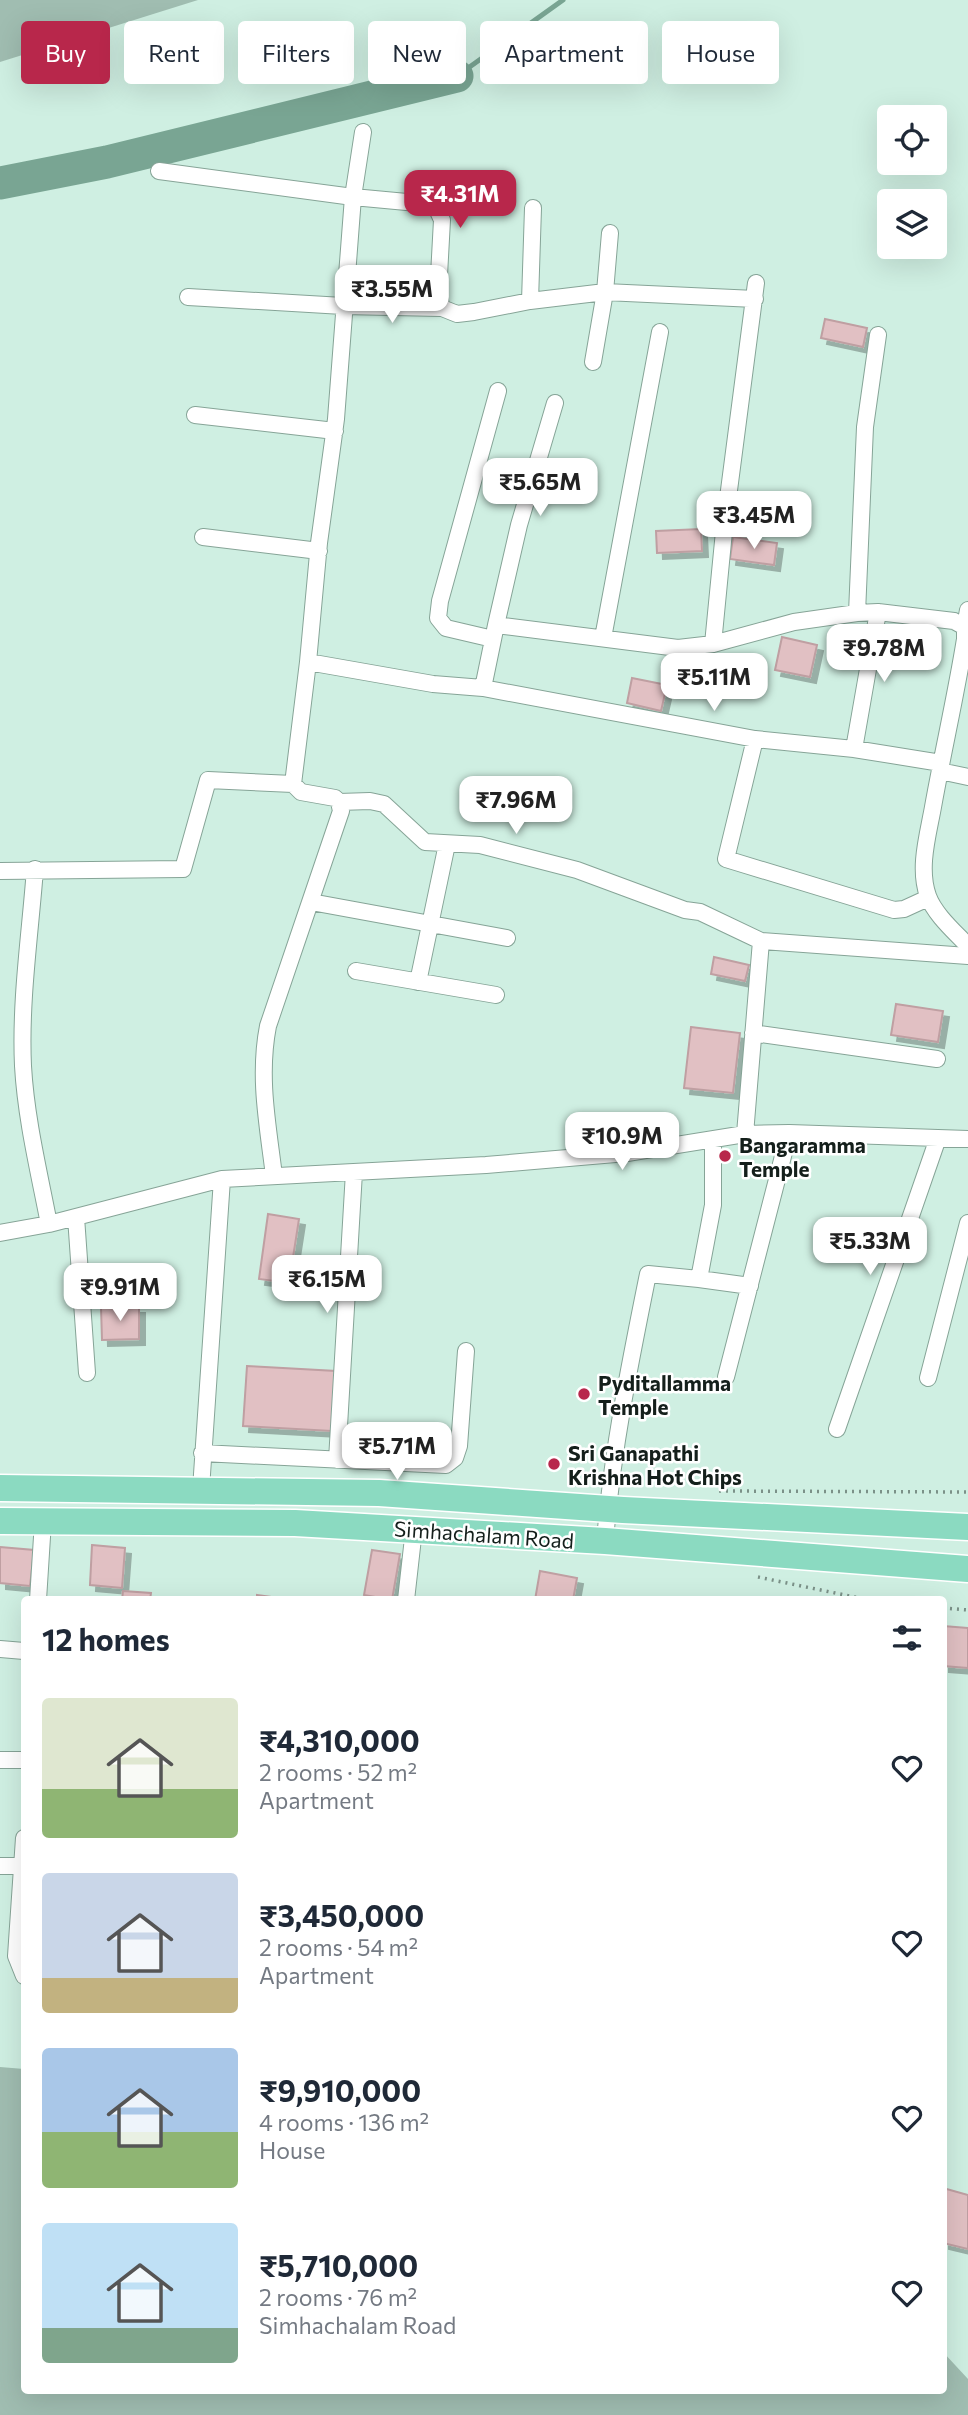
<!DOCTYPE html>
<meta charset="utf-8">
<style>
:root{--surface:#fff;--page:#f2f2f3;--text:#1f2937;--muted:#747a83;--accent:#b8274b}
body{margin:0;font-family:Commissioner,sans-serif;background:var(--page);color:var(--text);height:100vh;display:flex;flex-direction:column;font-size:26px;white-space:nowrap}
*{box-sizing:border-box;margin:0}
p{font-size:23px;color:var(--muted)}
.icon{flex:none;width:38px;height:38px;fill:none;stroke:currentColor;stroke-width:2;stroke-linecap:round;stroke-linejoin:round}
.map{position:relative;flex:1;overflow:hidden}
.drawer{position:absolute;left:21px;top:1596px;width:926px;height:798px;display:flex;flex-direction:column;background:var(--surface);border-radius:7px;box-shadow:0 7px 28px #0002}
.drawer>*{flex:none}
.top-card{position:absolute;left:21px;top:21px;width:928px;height:63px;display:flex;gap:14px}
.controls{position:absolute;left:877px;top:105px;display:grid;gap:14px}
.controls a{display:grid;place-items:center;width:70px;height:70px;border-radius:7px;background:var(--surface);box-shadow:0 7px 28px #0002;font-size:35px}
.price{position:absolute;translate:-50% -60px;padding:0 16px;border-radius:14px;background:#fff;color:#222;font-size:23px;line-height:46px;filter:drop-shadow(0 2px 4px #0008)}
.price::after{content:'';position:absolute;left:50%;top:42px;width:21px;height:16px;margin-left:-10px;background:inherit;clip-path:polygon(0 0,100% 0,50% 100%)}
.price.active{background:var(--accent);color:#fff}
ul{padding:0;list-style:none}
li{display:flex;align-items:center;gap:21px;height:175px;padding:0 21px}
li span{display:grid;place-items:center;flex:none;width:196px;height:140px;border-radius:7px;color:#555}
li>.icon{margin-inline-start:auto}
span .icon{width:84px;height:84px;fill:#fffc;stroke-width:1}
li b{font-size:30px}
h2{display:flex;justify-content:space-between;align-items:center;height:84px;padding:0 21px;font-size:30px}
.pill{padding:0 24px;border-radius:7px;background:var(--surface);box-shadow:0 7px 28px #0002;font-size:24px;line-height:63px}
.pill.active{background:var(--accent);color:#fff}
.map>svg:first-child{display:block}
.green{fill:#a0bdb1}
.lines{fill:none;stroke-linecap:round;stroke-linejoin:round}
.stream{stroke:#79a593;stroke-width:5}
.river{stroke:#79a593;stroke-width:33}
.building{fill:#e1c0c3;stroke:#bf9fa2;stroke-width:2;filter:url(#shadow)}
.minor-casing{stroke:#86a497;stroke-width:18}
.primary-casing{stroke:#fff;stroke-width:29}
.path{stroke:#7b9188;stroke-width:3.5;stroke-dasharray:2 5;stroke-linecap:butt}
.minor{stroke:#fff;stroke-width:16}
.primary{stroke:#8bdac1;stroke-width:26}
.poi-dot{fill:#b8274b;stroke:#fff;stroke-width:2.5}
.labels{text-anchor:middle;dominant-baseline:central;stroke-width:5;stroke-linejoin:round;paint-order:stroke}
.poi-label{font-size:21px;font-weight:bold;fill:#141f1b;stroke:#fff;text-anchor:start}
.street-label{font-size:21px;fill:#141f1b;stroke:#fff}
</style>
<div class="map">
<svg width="968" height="2415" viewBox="0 0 968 2415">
<defs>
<filter id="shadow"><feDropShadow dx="6" dy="6" stdDeviation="0" flood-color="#0004"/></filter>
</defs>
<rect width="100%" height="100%" fill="#cfefe2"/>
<path class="green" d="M0 0H198L0 62Z
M0 2067 24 2069V2390H943V2352L968 2379V2415H0Z"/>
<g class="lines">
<path class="stream" d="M457 76 563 0"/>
<path class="river" d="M0 183 107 162 457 76"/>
</g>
<path class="building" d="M825 319 867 328 863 347 821 338Z
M701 529 702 551 657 553 656 531Z
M733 537 777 543 774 565 730 559Z
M782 637 817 645 810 677 775 670Z
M632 678 667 685 661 711 627 703Z
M714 957 749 965 745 981 711 974Z
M896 1004 943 1011 938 1042 891 1035Z
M691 1027 740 1033 733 1093 684 1088Z
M268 1214 299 1219 289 1283 259 1279Z
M101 1307H139V1339L102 1340Z
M247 1366 336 1371 332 1431 243 1426Z
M92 1545 125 1548 122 1588 90 1585Z
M0 1547 34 1550 30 1586 0 1583Z
M372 1550 400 1554 392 1600 364 1595Z
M540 1571 577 1578 573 1600H535Z
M123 1591 151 1593 150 1600H122Z
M257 1595 286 1599 285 1600H257Z
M943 1626 968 1628V1668L943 1666Z
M943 2188 968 2195V2249L943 2243Z"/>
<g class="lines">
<g class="minor-casing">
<path id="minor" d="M159 171 353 197 428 204 437 209 442 220 438 294 442 308 457 314 474 312 530 301 605 292 755 299
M188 297 343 306 442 308
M530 301 533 208
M593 362 605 292 610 233
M195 415 335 431
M203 537 319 551
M857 613 865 427 878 335
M496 625 519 525 555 403
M965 627 968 610
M603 638 660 332
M493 639 446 628 438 618 440 601 498 391
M713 644 725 521 756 283
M308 662 319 543 336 419 353 197 363 132
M483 688 755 739 854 749 941 763
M755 739 726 859 894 910 904 909 928 898
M854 749 878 612
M940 771 968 777
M339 802 370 801 384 804 425 842 480 845 577 870 685 910 700 912 761 941 968 956
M35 869C30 935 20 1001 23 1066 26 1119 39 1172 49 1224
M0 871 183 869 208 780 293 784
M311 902 507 938
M356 971 496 995
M418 982 447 844
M753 1033 937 1059
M745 1134 761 941
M274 1176C268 1126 258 1077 268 1026L341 811 339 802 335 798 301 792 293 784 308 662 433 684 483 688 496 625 678 648 713 644 794 622 857 613 878 612 954 621 965 627V639C956 695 943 751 933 807 928 835 918 868 928 896 935 915 955 932 968 946
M76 1217 87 1373
M0 1233 49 1224 222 1179 486 1165 627 1153 745 1134 789 1133 968 1139
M699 1279 750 1286
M726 1377 789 1133
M928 1378 968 1223
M837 1429 938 1138
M202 1453 446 1465 455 1458 459 1446 466 1351
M337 1460 354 1172
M201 1489 222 1179
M605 1541C612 1451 630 1363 648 1274L699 1279 713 1205V1139
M38 1600 43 1521
M406 1600 414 1529
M0 1649 24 1651
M0 1760H24
M24 1838 16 1956 24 1976
M0 1866H24"/>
</g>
<g class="primary-casing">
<path id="primary" d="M0 1488 379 1493 623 1510 968 1527
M0 1521 295 1523 605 1541 968 1569"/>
</g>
<path class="path" d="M719 1491 968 1492
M758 1577 869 1600
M943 1608 968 1610"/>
<use href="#minor" class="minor"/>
<use href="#primary" class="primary"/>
</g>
<g class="poi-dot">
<circle cx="725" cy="1156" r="7"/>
<circle cx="584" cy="1394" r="7"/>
<circle cx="554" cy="1464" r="7"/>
</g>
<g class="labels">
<g class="poi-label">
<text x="739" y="1144">Bangaramma<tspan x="739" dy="24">Temple</tspan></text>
<text x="598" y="1382">Pyditallamma<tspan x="598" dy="24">Temple</tspan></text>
<text x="568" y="1452">Sri Ganapathi<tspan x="568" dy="24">Krishna Hot Chips</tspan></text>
</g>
<g class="street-label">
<text transform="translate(484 1534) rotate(4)">Simhachalam Road</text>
</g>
</g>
</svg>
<div class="controls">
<a><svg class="icon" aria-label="locate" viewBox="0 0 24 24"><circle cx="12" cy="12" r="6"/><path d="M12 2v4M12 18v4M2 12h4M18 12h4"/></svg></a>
<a><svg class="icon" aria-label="layers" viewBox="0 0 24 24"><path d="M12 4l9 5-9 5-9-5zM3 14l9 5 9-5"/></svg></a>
</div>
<b class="price active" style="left:460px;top:230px">₹4.31M</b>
<b class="price" style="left:392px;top:325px">₹3.55M</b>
<b class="price" style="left:540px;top:518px">₹5.65M</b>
<b class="price" style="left:754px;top:551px">₹3.45M</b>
<b class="price" style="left:884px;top:684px">₹9.78M</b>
<b class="price" style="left:714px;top:713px">₹5.11M</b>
<b class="price" style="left:516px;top:836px">₹7.96M</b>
<b class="price" style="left:622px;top:1172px">₹10.9M</b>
<b class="price" style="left:870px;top:1277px">₹5.33M</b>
<b class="price" style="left:327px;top:1315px">₹6.15M</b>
<b class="price" style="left:120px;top:1323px">₹9.91M</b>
<b class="price" style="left:397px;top:1482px">₹5.71M</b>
<div class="top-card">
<a class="pill active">Buy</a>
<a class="pill">Rent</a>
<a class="pill">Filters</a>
<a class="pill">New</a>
<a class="pill">Apartment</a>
<a class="pill">House</a>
</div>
<section class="drawer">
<h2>12 homes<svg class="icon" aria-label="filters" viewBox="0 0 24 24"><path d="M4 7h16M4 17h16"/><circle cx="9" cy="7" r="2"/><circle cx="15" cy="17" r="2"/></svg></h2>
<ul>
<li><span style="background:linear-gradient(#dfe7d0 65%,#8fb573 0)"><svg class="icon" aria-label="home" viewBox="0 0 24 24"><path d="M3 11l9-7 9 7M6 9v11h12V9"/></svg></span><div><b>₹4,310,000</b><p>2 rooms · 52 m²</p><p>Apartment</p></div><svg class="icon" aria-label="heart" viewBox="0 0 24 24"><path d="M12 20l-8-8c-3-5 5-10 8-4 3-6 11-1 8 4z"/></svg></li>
<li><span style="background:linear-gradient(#c9d6e8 75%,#c2b280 0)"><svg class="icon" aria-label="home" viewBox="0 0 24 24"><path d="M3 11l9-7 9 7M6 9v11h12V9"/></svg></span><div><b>₹3,450,000</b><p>2 rooms · 54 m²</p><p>Apartment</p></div><svg class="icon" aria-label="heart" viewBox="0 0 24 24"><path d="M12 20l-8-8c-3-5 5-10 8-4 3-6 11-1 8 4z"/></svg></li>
<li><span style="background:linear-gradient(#a9c7e8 60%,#8fb573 0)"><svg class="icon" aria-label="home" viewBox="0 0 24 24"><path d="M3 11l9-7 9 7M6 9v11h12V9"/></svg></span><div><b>₹9,910,000</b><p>4 rooms · 136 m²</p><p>House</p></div><svg class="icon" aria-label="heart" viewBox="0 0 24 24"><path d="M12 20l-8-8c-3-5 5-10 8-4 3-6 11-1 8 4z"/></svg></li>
<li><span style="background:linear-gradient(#bfe0f5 75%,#7fa58c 0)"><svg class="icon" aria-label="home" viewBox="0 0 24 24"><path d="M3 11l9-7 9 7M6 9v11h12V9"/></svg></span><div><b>₹5,710,000</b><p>2 rooms · 76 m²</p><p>Simhachalam Road</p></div><svg class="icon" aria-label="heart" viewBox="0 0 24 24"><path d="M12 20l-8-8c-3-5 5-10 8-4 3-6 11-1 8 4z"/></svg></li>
</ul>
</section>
</div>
